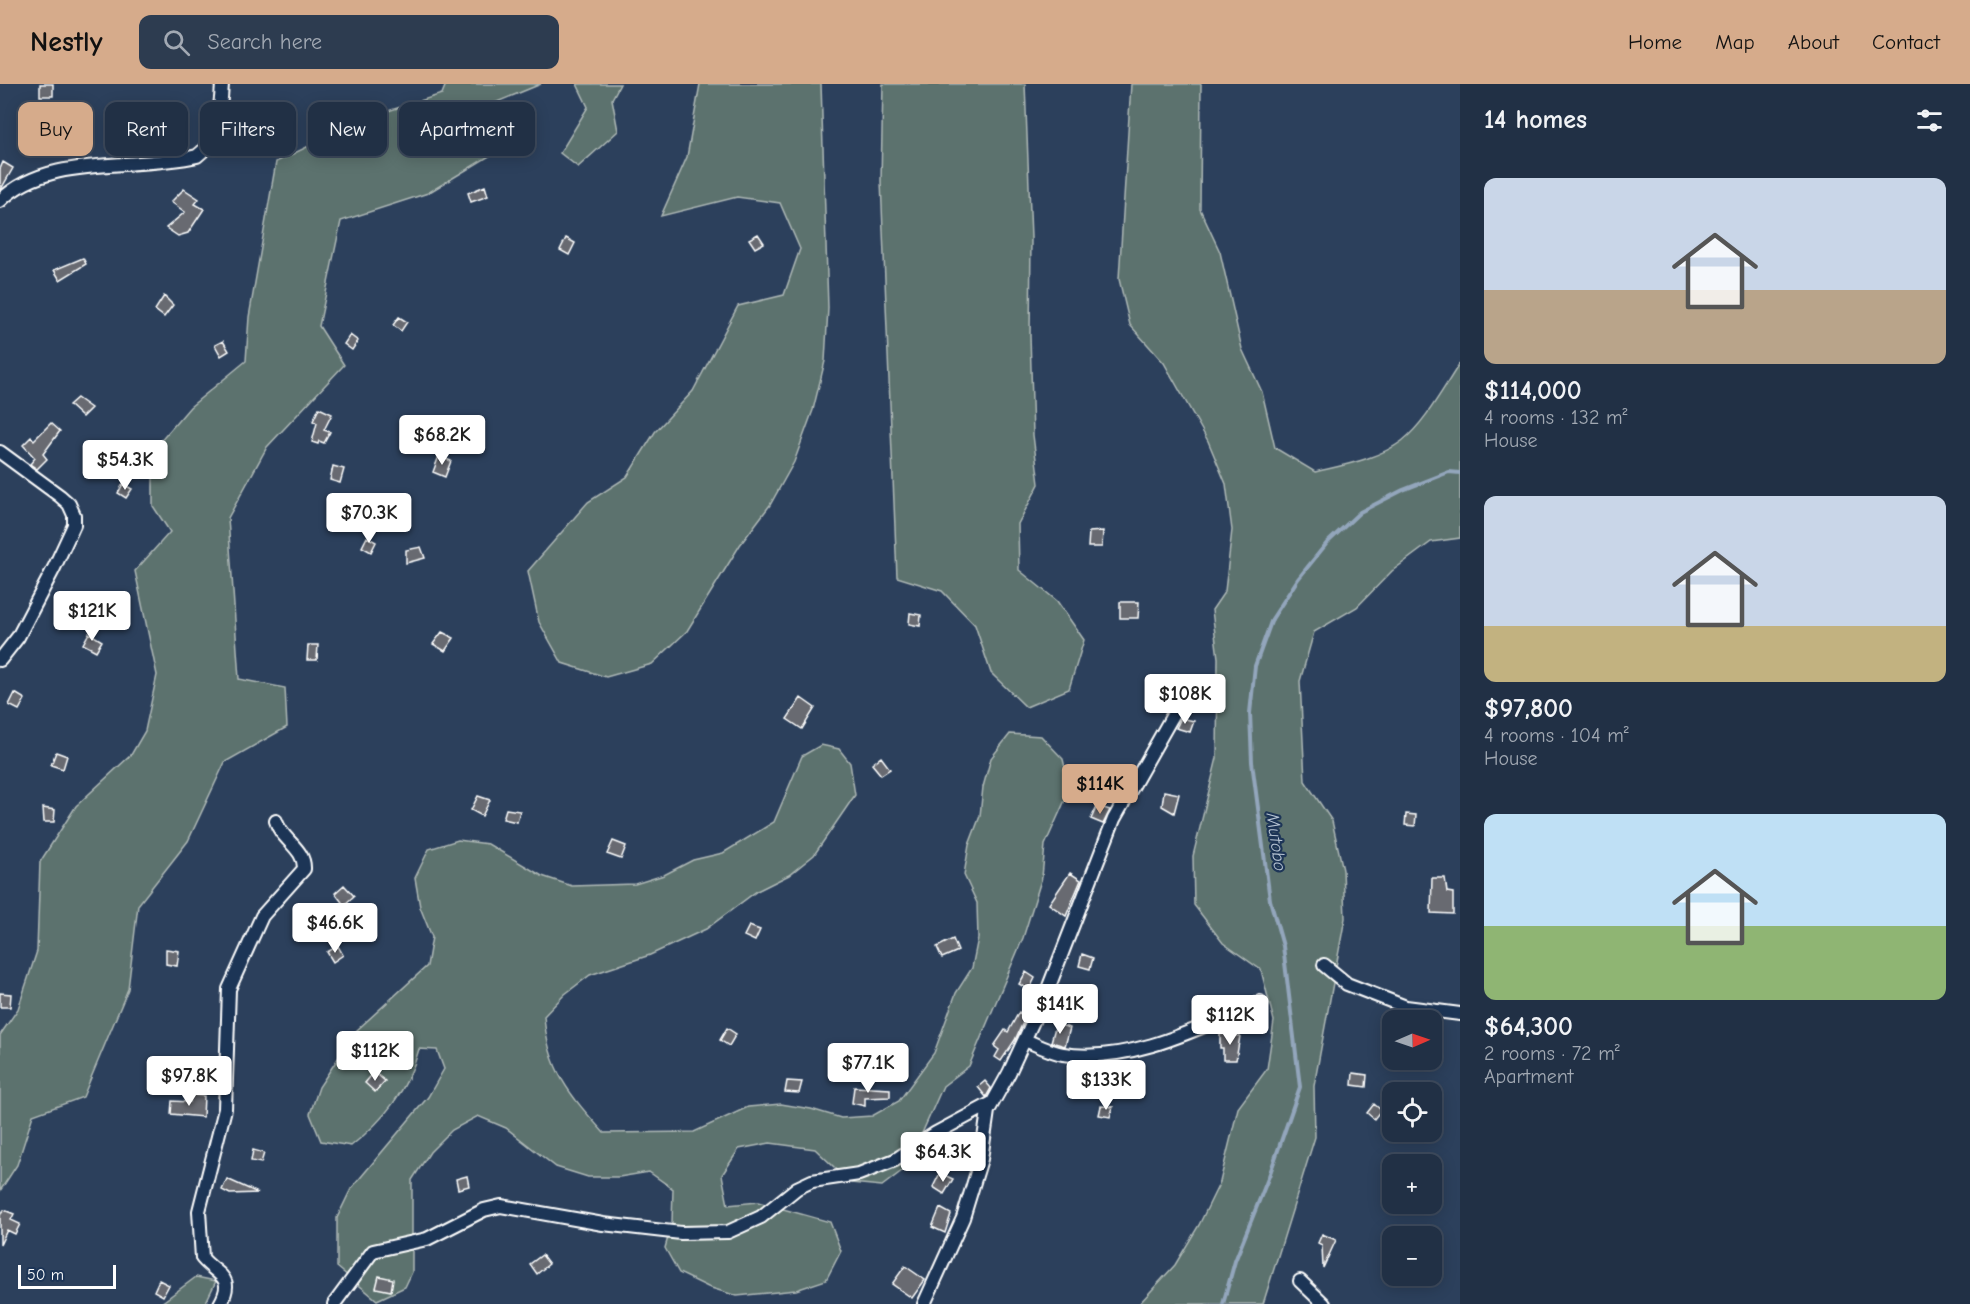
<!DOCTYPE html>
<meta charset="utf-8">
<style>
:root{--surface:#213045;--page:#2d3c50;--text:#f1f3f6;--muted:#a2a9b3;--line:#3e4b5e;--accent:#d6ab8b}
body{margin:0;font-family:"Comic Neue",sans-serif;background:var(--page);color:var(--text);height:100vh;display:flex;flex-direction:column;font-size:22px;white-space:nowrap}
*{box-sizing:border-box;margin:0}
p{font-size:20px;color:var(--muted)}
.icon{flex:none;width:33px;height:33px;fill:none;stroke:currentColor;stroke-width:2;stroke-linecap:round;stroke-linejoin:round}
.map{position:relative;flex:1;overflow:hidden}
.drawer{display:flex;flex-direction:column;background:var(--surface);width:510px}
.drawer>*{flex:none}
.hud{position:absolute;left:18px;top:18px;width:570px;height:54px;display:flex;gap:12px}
.needle{width:39px;rotate:88deg}
.tools{position:absolute;left:1382px;top:926px;display:grid;gap:12px}
.tools a{display:grid;place-items:center;width:60px;height:60px;border-radius:12px;background:var(--surface);box-shadow:0 3px 15px #0003,0 0 0 2px var(--line);font-size:30px}
.scale{position:absolute;left:18px;bottom:15px;width:98px;box-sizing:border-box;padding-left:6px;border:3px solid #fff;border-top:0;font-size:16px;line-height:21px;white-space:nowrap;color:#fff;-webkit-text-stroke:4px #1d3557;paint-order:stroke}
.price{position:absolute;translate:-50% -51px;padding:0 14px;border-radius:6px;background:#fff;color:#222;font-size:20px;line-height:39px;filter:drop-shadow(0 2px 3px #0008)}
.price::after{content:'';position:absolute;left:50%;top:36px;width:18px;height:14px;margin-left:-9px;background:inherit;clip-path:polygon(0 0,100% 0,50% 100%)}
.price.current{background:var(--accent);color:#111}
ul{padding:0;list-style:none}
li{display:grid;align-content:center;gap:12px;height:318px;padding:0 24px}
li span{display:grid;place-items:center;height:186px;border-radius:12px;color:#555}
li>.icon{margin-inline-start:auto}
span .icon{width:108px;height:108px;fill:#fffc;stroke-width:1}
li b{font-size:26px}
h2{display:flex;justify-content:space-between;align-items:center;height:72px;padding:0 24px;font-size:26px}
.chip{padding:0 21px;border-radius:12px;background:var(--surface);box-shadow:0 3px 15px #0003,0 0 0 2px var(--line);font-size:21px;line-height:54px}
.chip.current{background:var(--accent);color:#111}
header{display:flex;align-items:center;gap:36px;box-sizing:border-box;height:84px;padding:0 30px;background:var(--accent);color:#111}
header strong{font-size:28px}
nav{display:flex;gap:33px;margin-inline-start:auto;font-size:21px}
.search{width:420px;height:54px;background:var(--page);display:flex;align-items:center;gap:15px;box-sizing:border-box;padding:0 21px;border-radius:12px;color:var(--muted);font-size:22px}
main{display:flex;flex:1;min-height:0}
.map>svg:first-child{display:block}
.green{fill:#5c726e;stroke:#aeb8b6;stroke-width:1.5}
.lines{fill:none;stroke-linecap:round;stroke-linejoin:round}
.stream{stroke:#93a6bc;stroke-width:4}
.building{fill:#676a71;stroke:#fff;stroke-width:1.5}
.street-casing{stroke:#fff;stroke-width:16}
.street{stroke:#1d3557;stroke-width:12}
.labels{text-anchor:middle;dominant-baseline:central;stroke-width:4.5;stroke-linejoin:round;paint-order:stroke}
.water-label{font-size:18px;font-style:italic;fill:#b7c4d3;stroke:#1d3557}
</style>
<header>
<strong>Nestly</strong>
<div class="search"><svg class="icon" aria-label="search" viewBox="0 0 24 24"><circle cx="10" cy="10" r="6"/><path d="M15 15l6 6"/></svg>Search here</div>
<nav><a>Home</a><a>Map</a><a>About</a><a>Contact</a></nav>
</header>
<main>
<div class="map">
<svg width="1460" height="1220" viewBox="0 0 1460 1220">
<rect width="100%" height="100%" fill="#2c405c"/>
<filter id="ink" filterUnits="userSpaceOnUse"><feTurbulence type="fractalNoise" baseFrequency=".0167" numOctaves="2"/><feDisplacementMap in="SourceGraphic" scale="12" xChannelSelector="R" yChannelSelector="G"/><feConvolveMatrix kernelMatrix="1 2 1 2 8 2 1 2 1" color-interpolation-filters="sRGB"/></filter>
<g filter="url(#ink)">
<path class="green" d="M446 0H541L492 20 491 71 428 109 341 137 319 242 344 281 267 363 228 434 239 595 285 604 287 643 225 678 188 757 138 821 128 905 83 1013 33 1031 17 1081 0 1107V951L18 925 37 867 40 778 76 722 131 671 145 647 157 591 135 487 170 448 153 422V366L190 323 246 277 249 233 276 78 369 33 442 10Z
M577 0H620L612 15 618 47 578 83 560 69 588 23Z
M700 0H821L828 224 825 277 813 326 794 378 770 421 740 461 687 547 652 580 606 593 562 579 539 538 528 487 588 418 627 393 655 348 693 307 738 222 784 211 800 165 780 119 737 113 661 132 687 73Z
M883 0H1025L1031 154 1030 252 1033 351 1039 400 1018 440 1019 486 1057 517 1084 556 1069 605 1026 623 991 589 975 541 942 507 897 493 881 97Z
M1131 0H1201L1200 125 1220 168 1242 265 1262 308 1275 364 1315 388C1344 381 1378 375 1402 357 1425 339 1444 303 1460 279V454L1431 458 1392 487 1357 523 1314 548 1300 597 1305 697 1332 737 1343 786 1345 834 1314 1002 1315 1053 1263 1220H1139L1175 1181 1199 1141 1220 1098 1238 1024 1267 985 1274 937 1261 886 1223 859 1194 821 1193 772 1217 674 1218 574 1212 526 1225 507 1232 446 1226 400 1208 357 1164 279 1130 241 1119 195Z
M1010 650 1041 652 1063 675 1070 705 1045 761 1042 793 1023 854 969 982 943 1002 907 1083 882 1102 851 1099 815 1065 770 1059 739 1065 722 1091 728 1121 758 1118 830 1138 841 1167 826 1196 796 1206 737 1212 708 1203 679 1189 665 1164 672 1139 673 1105 649 1088 619 1093H588L556 1083 506 1044 478 1032 452 1046 430 1068 412 1096V1188L405 1203 377 1216 337 1183V1134L351 1105 428 1013 444 985 437 966 419 965C408 1006 384 1036 351 1062L321 1057 310 1030 319 1003 356 947 427 882 432 853 420 823 415 794 429 765 458 756 488 760 542 792 572 802 635 800 664 791 693 776 723 769 774 738 802 672 821 661 839 665 850 679 855 711 814 771 789 791 757 807 706 845 650 871 590 891 565 910 544 932C548 986 569 1010 604 1049L694 1048 748 1023 781 1020 811 1025 841 1034 872 1032 899 1017 934 969 956 909 972 884 978 854 977 819 964 791 969 761 980 732 983 703 991 674Z
M196 1193 216 1197 205 1220H160Z"/>
<g class="lines">
<path class="stream" d="M1223 1220 1235 1177 1269 1092 1300 1003 1283 862 1270 816 1252 678 1250 629 1255 582 1272 535 1298 495 1327 459 1360 428 1403 406 1449 388 1460 389"/>
</g>
<path class="building" d="M40 0H53V12H40Z
M3 78 13 84 0 107V85Z
M485 102 488 112 471 118 468 109Z
M184 105 199 115 195 120 204 125 188 149 178 152 166 144 185 128 171 118Z
M758 150 764 159 755 164 749 155Z
M566 154 575 159 569 171 560 166Z
M83 174 86 180 60 196 54 186Z
M164 212 173 221 164 233 155 226Z
M399 233 407 238 401 247 393 241Z
M350 251 358 257 352 266 344 260Z
M223 257 229 267 221 272 215 261Z
M77 314 91 324 82 333 69 321Z
M319 324 332 330 324 346 330 348 324 359 319 357 318 360 312 358 317 339 313 337Z
M51 339 60 347 43 370 47 375 37 385 30 380 35 374 23 361 31 353 34 356Z
M439 372 451 377 445 393 433 388Z
M333 382 344 385 340 399 330 396Z
M123 400 132 405 126 414 118 409Z
M1103 447 1102 463H1088L1089 448Z
M367 453 376 458 371 468 362 463Z
M421 463 425 474 406 479V466Z
M1120 518H1139L1138 534H1120Z
M910 529 921 531 920 542 909 540Z
M442 548 454 554 445 567 433 560Z
M89 549 102 557 96 567 83 560Z
M308 561H318L317 576H307Z
M15 609 25 615 19 626 9 621Z
M801 614 815 624 802 645 787 635Z
M1181 634 1194 637 1190 648 1176 644Z
M56 668 67 672 63 685 51 681Z
M881 673 890 685 881 691 872 680Z
M1164 707 1179 710 1174 729 1162 722Z
M478 712 490 716 482 732 471 726Z
M1097 722 1110 726 1103 740 1091 735Z
M43 724 55 726 54 738H44Z
M506 725 520 727 517 738 503 735Z
M1406 730 1416 731 1415 742 1405 741Z
M613 757 626 762 621 775 607 770Z
M1070 789 1081 796 1066 832 1049 820Z
M1432 794H1445L1447 808 1453 809V830L1431 829Z
M344 801 354 812 344 821 335 809Z
M749 842 760 846 755 857 744 852Z
M953 855 958 867 942 874 937 863Z
M338 862 343 871 333 878 327 868Z
M166 865 179 867 177 882 166 880Z
M1082 870 1093 874 1090 885 1079 882Z
M1026 888 1035 894 1029 906 1019 900Z
M0 909 11 910 10 923H0Z
M1019 928 1026 932 1015 956 1001 977 995 973 999 966 994 962 1005 946 1008 948Z
M1056 940 1070 944 1065 962 1051 958Z
M727 944 736 950 729 962 720 956Z
M1220 950 1240 952 1236 976H1223V964H1220Z
M1125 983V1000L1113 1001V984Z
M374 988 385 997 375 1008 365 999Z
M1353 989 1367 991 1366 1003 1352 1001Z
M787 997 802 998 799 1009 785 1008Z
M985 997 991 1004 986 1013 978 1003Z
M854 1003 890 1005V1013L865 1014V1022L852 1019Z
M191 1011 204 1012 203 1033 171 1030 172 1017 190 1018Z
M1374 1020 1381 1026 1374 1035 1367 1029Z
M1101 1022 1113 1023 1110 1033 1099 1031Z
M253 1066 264 1069 261 1079 251 1077Z
M940 1089 953 1095 944 1110 933 1103Z
M467 1092 469 1102 458 1105 456 1095Z
M227 1095 258 1109 230 1110 222 1106Z
M940 1124 951 1130 945 1149 932 1143Z
M4 1126 14 1130 11 1136 20 1140 15 1150 7 1146 0 1161V1131Z
M1322 1150 1336 1156 1323 1184 1322 1161 1318 1159Z
M542 1171 549 1180 537 1190 530 1180Z
M905 1182 925 1196 912 1214 892 1200Z
M379 1192 393 1195 391 1207 376 1204Z
M159 1196 169 1201 163 1212 154 1207Z"/>
<g class="lines">
<g class="street-casing">
<path id="street" d="M0 117C48 69 134 87 197 72 217 58 221 23 222 0
M0 368 60 412 69 420 74 431V441L54 484 18 553 0 576
M1324 881 1347 900 1406 923 1460 930
M1025 956C1037 961 1050 968 1063 970 1131 980 1201 943 1260 918
M1300 1197 1324 1220
M220 1220C236 1192 217 1192 202 1174L199 1127 225 1025 229 905 262 832 304 785C305 764 281 756 276 737
M334 1220 373 1167 427 1155 484 1126 501 1122 603 1140 681 1149 728 1148 761 1133 797 1104 812 1097 859 1090 895 1076 936 1049 992 1019
M924 1220 963 1134 981 1075 988 1027 1009 989 1048 905 1114 735 1186 608"/>
</g>
<use href="#street" class="street"/>
</g>
</g>
<g class="labels">
<g class="water-label">
<text transform="translate(1276 758) rotate(82)">Mutobo</text>
</g>
</g>
</svg>
<div class="tools">
<a><svg class="needle" viewBox="-14 -14 28 28"><path d="M0-13l5 13h-10z" fill="#e53935"/><path d="M0 13l5-13h-10z" fill="#a2a9b3"/></svg></a>
<a><svg class="icon" aria-label="locate" viewBox="0 0 24 24"><circle cx="12" cy="12" r="6"/><path d="M12 2v4M12 18v4M2 12h4M18 12h4"/></svg></a>
<a>+</a>
<a>−</a>
</div>
<div class="scale">50 m</div>
<b class="price" style="left:442px;top:382px">$68.2K</b>
<b class="price" style="left:125px;top:407px">$54.3K</b>
<b class="price" style="left:369px;top:460px">$70.3K</b>
<b class="price" style="left:92px;top:558px">$121K</b>
<b class="price" style="left:1185px;top:641px">$108K</b>
<b class="price current" style="left:1100px;top:731px">$114K</b>
<b class="price" style="left:335px;top:870px">$46.6K</b>
<b class="price" style="left:1060px;top:951px">$141K</b>
<b class="price" style="left:1230px;top:962px">$112K</b>
<b class="price" style="left:375px;top:998px">$112K</b>
<b class="price" style="left:868px;top:1010px">$77.1K</b>
<b class="price" style="left:189px;top:1023px">$97.8K</b>
<b class="price" style="left:1106px;top:1027px">$133K</b>
<b class="price" style="left:943px;top:1099px">$64.3K</b>
<div class="hud">
<a class="chip current">Buy</a>
<a class="chip">Rent</a>
<a class="chip">Filters</a>
<a class="chip">New</a>
<a class="chip">Apartment</a>
</div>
</div>
<section class="drawer">
<h2>14 homes<svg class="icon" aria-label="filters" viewBox="0 0 24 24"><path d="M4 7h16M4 17h16"/><circle cx="9" cy="7" r="2"/><circle cx="15" cy="17" r="2"/></svg></h2>
<ul>
<li><span style="background:linear-gradient(#c9d6e8 60%,#b9a48a 0)"><svg class="icon" aria-label="home" viewBox="0 0 24 24"><path d="M3 11l9-7 9 7M6 9v11h12V9"/></svg></span><div><b>$114,000</b><p>4 rooms · 132 m²</p><p>House</p></div></li>
<li><span style="background:linear-gradient(#c9d6e8 70%,#c2b280 0)"><svg class="icon" aria-label="home" viewBox="0 0 24 24"><path d="M3 11l9-7 9 7M6 9v11h12V9"/></svg></span><div><b>$97,800</b><p>4 rooms · 104 m²</p><p>House</p></div></li>
<li><span style="background:linear-gradient(#bfe0f5 60%,#8fb573 0)"><svg class="icon" aria-label="home" viewBox="0 0 24 24"><path d="M3 11l9-7 9 7M6 9v11h12V9"/></svg></span><div><b>$64,300</b><p>2 rooms · 72 m²</p><p>Apartment</p></div></li>
</ul>
</section>
</main>
